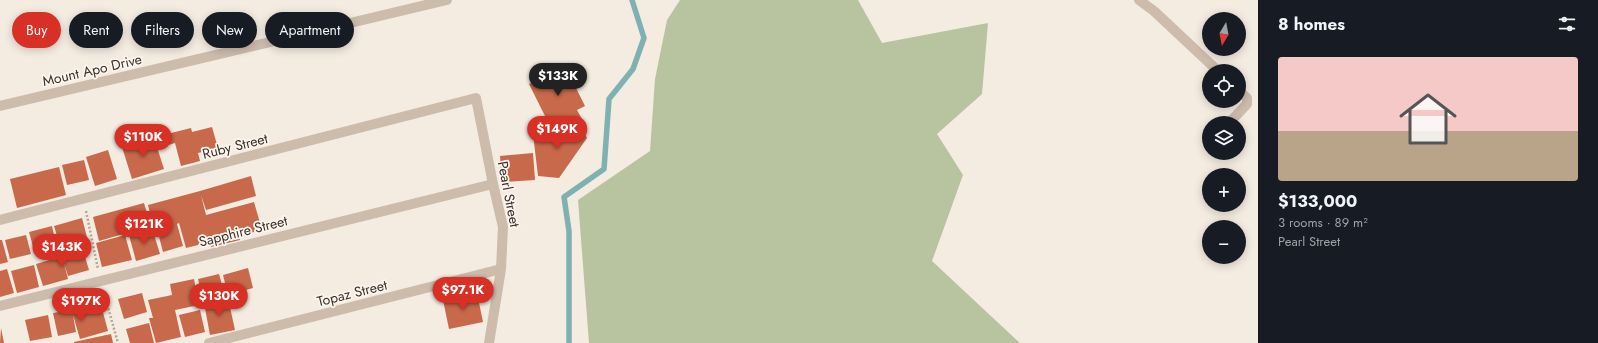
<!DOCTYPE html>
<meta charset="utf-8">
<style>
:root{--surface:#171b24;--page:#242831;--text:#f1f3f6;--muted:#9ea1a6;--accent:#d93025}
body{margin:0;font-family:Jost,sans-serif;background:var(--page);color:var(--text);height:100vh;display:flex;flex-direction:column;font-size:15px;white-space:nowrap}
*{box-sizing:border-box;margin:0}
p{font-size:13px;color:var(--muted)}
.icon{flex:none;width:22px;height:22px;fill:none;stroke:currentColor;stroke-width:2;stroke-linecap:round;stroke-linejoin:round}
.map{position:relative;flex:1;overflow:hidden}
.details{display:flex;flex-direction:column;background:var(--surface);width:340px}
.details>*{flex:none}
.hud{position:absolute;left:12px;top:12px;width:380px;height:36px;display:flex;gap:8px}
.needle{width:26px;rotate:190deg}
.buttons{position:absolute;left:1202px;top:12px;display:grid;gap:8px}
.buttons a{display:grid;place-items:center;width:44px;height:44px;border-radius:50%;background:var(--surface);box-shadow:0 2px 10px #0003;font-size:20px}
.price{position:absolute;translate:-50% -34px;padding:0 9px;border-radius:14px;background:var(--accent);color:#fff;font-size:13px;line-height:26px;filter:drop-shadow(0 1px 2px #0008)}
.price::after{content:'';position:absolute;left:50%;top:24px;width:12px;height:9px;margin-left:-6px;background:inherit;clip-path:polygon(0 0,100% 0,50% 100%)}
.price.on{background:#222;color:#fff}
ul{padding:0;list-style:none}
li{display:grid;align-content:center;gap:8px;height:212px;padding:0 20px}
li span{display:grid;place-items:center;height:124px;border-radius:4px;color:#555}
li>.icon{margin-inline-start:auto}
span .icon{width:72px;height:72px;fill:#fffc;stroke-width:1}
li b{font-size:17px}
h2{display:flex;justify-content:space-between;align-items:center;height:48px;padding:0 20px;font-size:17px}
.tag{padding:0 14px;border-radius:18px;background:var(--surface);box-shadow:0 2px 10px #0003;font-size:14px;line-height:36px}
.tag.on{background:var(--accent);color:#fff}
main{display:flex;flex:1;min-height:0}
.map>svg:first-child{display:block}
.green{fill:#b8c4a0}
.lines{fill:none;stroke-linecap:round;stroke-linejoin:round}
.stream{stroke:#7fb0b2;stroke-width:5.5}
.building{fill:#c8694b}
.path{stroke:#b9a596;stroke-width:2.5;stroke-dasharray:2 2;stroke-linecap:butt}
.minor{stroke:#cdbbac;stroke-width:10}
.tertiary{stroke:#cdbbac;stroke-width:10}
.labels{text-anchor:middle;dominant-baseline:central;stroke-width:3.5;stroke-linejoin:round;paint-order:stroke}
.street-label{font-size:14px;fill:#3b302b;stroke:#fbf5ee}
</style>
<main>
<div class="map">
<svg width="1258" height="343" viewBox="0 0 1258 343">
<rect width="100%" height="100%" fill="#f4ebe1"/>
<path class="green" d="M680 0H858L882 43 988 23 982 94 937 134 963 175 932 261 1020 343H589L578 200 650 151 655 79 667 20Z"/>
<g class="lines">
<path class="stream" d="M569 343V231L564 197 604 169 609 99 633 69 644 38 632 0"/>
</g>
<path class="building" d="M553 64 558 72 566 68 585 106 577 110 582 119 563 129 559 122 550 126 529 84 542 77 539 71Z
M212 127 218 148 198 153 200 161 181 166 175 143 162 147 159 136 191 128 192 132Z
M581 127 587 138 559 178 538 176 533 134Z
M154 138 164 169 132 179 122 147Z
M108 150 117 179 95 186 86 157Z
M533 153 535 180 502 182 500 156Z
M84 160 89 180 67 185 62 165Z
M59 167 66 195 17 208 10 179Z
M251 176 256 196 206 210 201 195 206 215 254 202 262 230 239 236 240 240 211 247 210 242 186 248 179 223 177 224 183 246 163 252 157 229H154L148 205 200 191Z
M144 203 151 226 99 241 93 217Z
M82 218 89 245 62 252 54 226Z
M52 226 57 249 35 254 29 232Z
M152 228 160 254 136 261 129 235Z
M26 235 31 254 10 259 5 240Z
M125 235 132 260 102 267 96 243Z
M0 240H2L8 262 0 264Z
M83 250 89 270 68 276 64 263 68 279 43 286 36 264Z
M34 265 39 287 17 293 11 271Z
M248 268 253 288 228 295 223 275Z
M7 269 14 293 0 297V271Z
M219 274 225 295 203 300 198 279Z
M194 279 199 305 175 310 181 337 156 343 149 318H153L148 300 172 295 170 284Z
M142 293 147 312 124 319 118 299Z
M477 293 483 322 449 329 443 300Z
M228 298 235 330 210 335 204 303Z
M101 305 108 331 80 339 73 315 76 332 58 336 53 313 71 310 73 312Z
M200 310 205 332 185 337 179 315Z
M48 315 52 337 30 341 25 320Z
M149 323 154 343H130L126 329Z
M1 328 4 343H0Z
M111 334 113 343H74V342Z"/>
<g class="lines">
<path class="path" d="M86 211 98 269
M104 293 118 343"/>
<path class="minor" d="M1139 0 1154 11 1218 71
M1229 123 1247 104V98L1239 91
M0 220 476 98 493 184 503 227 501 269 489 343
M0 306 493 184
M209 343 501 269"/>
<path class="tertiary" d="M0 106 447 0"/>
</g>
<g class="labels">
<g class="street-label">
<text transform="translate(92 70) rotate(-13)">Mount Apo Drive</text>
<text transform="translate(235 146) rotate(-14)">Ruby Street</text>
<text transform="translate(509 194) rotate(79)">Pearl Street</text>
<text transform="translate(243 231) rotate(-14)">Sapphire Street</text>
<text transform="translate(352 293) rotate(-14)">Topaz Street</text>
</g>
</g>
</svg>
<div class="buttons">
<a><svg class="needle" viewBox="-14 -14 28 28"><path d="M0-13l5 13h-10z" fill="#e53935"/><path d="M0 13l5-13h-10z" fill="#9ea1a6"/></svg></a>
<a><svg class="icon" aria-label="locate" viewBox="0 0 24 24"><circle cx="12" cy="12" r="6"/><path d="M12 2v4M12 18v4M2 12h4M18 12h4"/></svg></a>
<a><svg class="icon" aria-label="layers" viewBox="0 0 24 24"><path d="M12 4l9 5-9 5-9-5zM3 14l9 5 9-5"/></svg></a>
<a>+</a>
<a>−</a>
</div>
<b class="price on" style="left:558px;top:97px">$133K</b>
<b class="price" style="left:557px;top:150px">$149K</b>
<b class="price" style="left:143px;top:158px">$110K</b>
<b class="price" style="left:144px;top:245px">$121K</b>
<b class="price" style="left:62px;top:268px">$143K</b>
<b class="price" style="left:463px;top:311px">$97.1K</b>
<b class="price" style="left:219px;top:317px">$130K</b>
<b class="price" style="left:81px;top:322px">$197K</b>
<div class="hud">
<a class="tag on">Buy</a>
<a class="tag">Rent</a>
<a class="tag">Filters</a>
<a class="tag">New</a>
<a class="tag">Apartment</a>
</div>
</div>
<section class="details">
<h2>8 homes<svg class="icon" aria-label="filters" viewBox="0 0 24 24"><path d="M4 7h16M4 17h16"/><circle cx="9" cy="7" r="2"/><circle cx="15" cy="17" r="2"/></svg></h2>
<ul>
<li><span style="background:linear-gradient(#f6c9c9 60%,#b9a48a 0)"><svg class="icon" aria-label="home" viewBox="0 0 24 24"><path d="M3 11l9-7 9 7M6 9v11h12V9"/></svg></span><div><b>$133,000</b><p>3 rooms · 89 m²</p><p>Pearl Street</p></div></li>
</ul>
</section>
</main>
